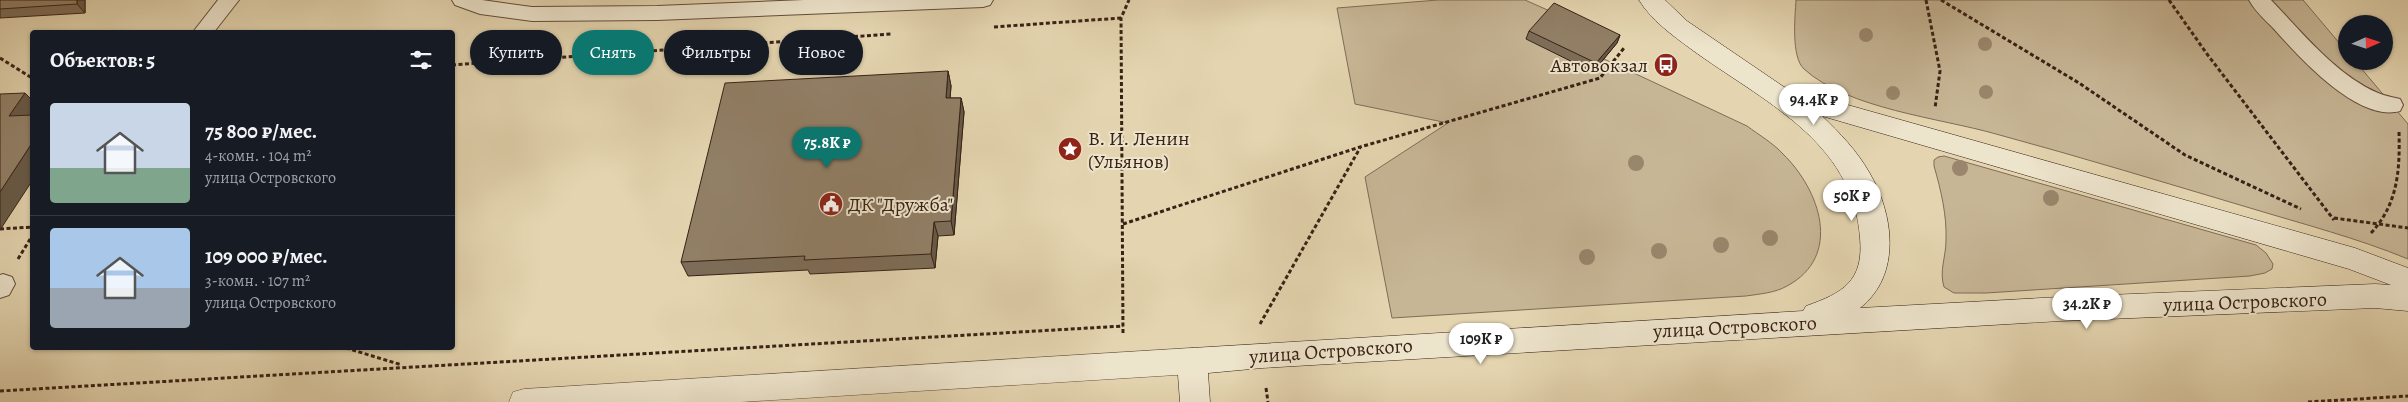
<!DOCTYPE html>
<html lang="ru">
<meta charset="utf-8">
<style>
:root{--surface:#171b24;--page:#20242c;--text:#f1f3f6;--muted:#9ea1a6;--line:#363941;--accent:#0f766e}
body{margin:0;font-family:Alegreya,serif;background:var(--page);color:var(--text);height:100vh;display:flex;flex-direction:column;font-size:19px;white-space:nowrap}
*{box-sizing:border-box;margin:0}
p{font-size:16px;color:var(--muted)}
.icon{flex:none;width:28px;height:28px;fill:none;stroke:currentColor;stroke-width:2;stroke-linecap:round;stroke-linejoin:round}
.map{position:relative;flex:1;overflow:hidden}
.details{position:absolute;left:30px;top:30px;width:425px;height:320px;display:flex;flex-direction:column;background:var(--surface);border-radius:5px;box-shadow:0 1px 4px #0004}
.details>*{flex:none}
.banner{position:absolute;left:470px;top:30px;width:475px;height:45px;display:flex;gap:10px}
.needle{width:32px;rotate:87deg}
.controls{position:absolute;left:2338px;top:15px;display:grid;gap:10px}
.controls a{display:grid;place-items:center;width:55px;height:55px;border-radius:50%;background:var(--surface);box-shadow:0 1px 4px #0004;font-size:25px}
.price{position:absolute;translate:-50% -42px;padding:0 11px;border-radius:18px;background:#fff;color:#222;font-size:16px;line-height:32px;filter:drop-shadow(0 1px 2px #0008)}
.price::after{content:'';position:absolute;left:50%;top:30px;width:15px;height:11px;margin-left:-8px;background:inherit;clip-path:polygon(0 0,100% 0,50% 100%)}
.price.on{background:var(--accent);color:#fff}
ul{padding:0;list-style:none}
li{display:flex;align-items:center;gap:15px;height:125px;padding:0 20px}
li+li{border-top:1px solid var(--line)}
li span{display:grid;place-items:center;flex:none;width:140px;height:100px;border-radius:5px;color:#555}
li>.icon{margin-inline-start:auto}
span .icon{width:60px;height:60px;fill:#fffc;stroke-width:1}
li b{font-size:21px}
h2{display:flex;justify-content:space-between;align-items:center;height:60px;padding:0 20px;font-size:21px}
.tag{padding:0 18px;border-radius:22px;background:var(--surface);box-shadow:0 1px 4px #0004;font-size:18px;line-height:45px}
.tag.on{background:var(--accent);color:#fff}
.map>svg:first-child{display:block}
.green{fill:#c7b696;stroke:#806c56}
.lines{fill:none;stroke-linecap:round;stroke-linejoin:round}
.lane-casing{stroke:#634e3c;stroke-width:2}
.street-casing{stroke:#634e3c;stroke-width:1}
.secondary-casing{stroke:#382115;stroke-width:1}
.path{stroke:#382115;stroke-width:3;stroke-dasharray:4 2.5;stroke-linecap:butt}
.lane{fill:#ede4cc;fill-rule:evenodd}
.street{fill:#ede4cc;fill-rule:evenodd}
.secondary{fill:#ede4cc;fill-rule:evenodd}
.tree{fill:#99866c}
.wall{fill:#7d6d58;stroke:#382115}
.shaded-wall{fill:#665947;stroke:#382115}
.building{fill:#917f66;stroke:#382115}
.labels{text-anchor:middle;dominant-baseline:central;stroke-width:4;stroke-linejoin:round;paint-order:stroke}
.poi-label{font-size:20px;fill:#382115;stroke:#ede4cc;text-anchor:start}
.street-label{font-size:20px;fill:#382115;stroke:#ede4cc}
</style>
<div class="map">
<svg width="2408" height="402" viewBox="0 0 2408 402">
<rect width="100%" height="100%" fill="#e4d5b0"/>
<filter id="stains"><feTurbulence type="fractalNoise" baseFrequency=".004" numOctaves="4"/><feColorMatrix values="0 0 0 0 .2 0 0 0 0 .09 0 0 0 0 .02 0 0 0 .5 -.17"/></filter>
<radialGradient id="worn" r=".72"><stop offset=".6" stop-color="#630" stop-opacity="0"/><stop offset="1" stop-color="#630" stop-opacity=".3"/></radialGradient>
<path class="green" d="M1438 0H1525L1552 12 1593 72 1604 59 1747 126C1759 135 1773 143 1783 154 1820 190 1843 256 1787 286 1775 293 1759 294 1746 296L1392 318 1365 177 1448 123 1355 104 1337 8Z
M1796 0H2303L2346 51V61H2355L2408 124V259C2357 238 2303 224 2250 208 2166 183 2081 157 1996 134 1940 118 1848 109 1804 69 1791 57 1795 17 1796 0Z
M1944 156 2256 245 2266 253 2273 264 2272 269 2265 273 2250 276 1986 293H1954L1944 287C1939 271 1946 257 1946 240 1947 216 1941 190 1934 166V160L1938 157Z"/>
<g class="lines">
<g class="lane-casing">
<path id="lane" d="M218 0H239L214 32H193Z
M452 0H482L532 7 657 6 804 0H993L990 5 983 7 657 20 532 21 480 14 455 5Z
M2249 0H2271C2303 33 2335 74 2378 93 2385 96 2393 97 2400 99L2403 105 2400 111C2358 123 2299 57 2274 29 2265 20 2255 11 2249 0Z
M3 274 12 277 15 284 9 295 0 298V275Z"/>
</g>
<g class="street-casing">
<path id="street" d="M1192 348 1203 352 1207 361 1203 370 1192 374 741 402H509L513 392 524 389Z"/>
</g>
<g class="secondary-casing">
<path id="secondary" d="M1639 0H1665L1687 21 1784 87 2355 248 2408 268V311L2375 308 2060 321 1262 368 1208 373 1210 402H1180L1177 361 1181 352 1192 348 1803 311 1806 306C1843 293 1864 281 1860 238 1853 140 1762 101 1691 49 1672 35 1651 20 1639 0ZM1822 116 2349 269 2391 285 2375 284 2060 297 1860 308C1902 275 1894 214 1869 172 1857 151 1840 133 1822 116Z"/>
</g>
<path class="path" d="M1926 0 1940 71 1935 108
M1941 0 2079 83 2185 155 2301 209
M2169 0 2207 54 2334 220
M994 27 1121 18
M0 58 32 78
M452 65 891 34
M2334 218 2408 228
M1123 224 1360 147 1600 78 1624 48
M0 229 32 227
M2371 233C2398 204 2400 170 2399 132
M18 259 32 236
M1260 324 1360 148
M1123 333 1121 18 1129 0
M346 348 402 365
M1266 388 1268 402
M0 391 1123 326
M2308 402 2408 396"/>
<use href="#lane" class="lane"/>
<use href="#street" class="street"/>
<use href="#secondary" class="secondary"/>
</g>
<g class="tree">
<circle cx="1866" cy="35" r="7"/>
<circle cx="1985" cy="44" r="7"/>
<circle cx="1986" cy="92" r="7"/>
<circle cx="1893" cy="93" r="7"/>
<circle cx="1636" cy="163" r="8"/>
<circle cx="1960" cy="168" r="8"/>
<circle cx="2051" cy="198" r="8"/>
<circle cx="1770" cy="238" r="8"/>
<circle cx="1721" cy="245" r="8"/>
<circle cx="1659" cy="251" r="8"/>
<circle cx="1587" cy="257" r="8"/>
</g>
<path class="wall" d="M0 0H85V13L0 18Z
M1529 31 1620 35 1617 43 1593 72 1526 39Z
M948 71 951 86 950 98H961L964 112 954 235 938 236 935 268 810 274 808 270 688 276 681 262Z"/>
<path class="shaded-wall" d="M77 0H85V13L77 4Z
M1620 35 1617 43 1593 72 1596 63Z
M948 71 951 86 949 113 946 98Z
M25 93 32 100V119L9 116Z
M961 98 964 112 954 235 951 221Z
M32 143V181L0 230V192Z
M934 222 938 236 935 268 931 254Z"/>
<path class="building" d="M0 0H77V4L0 9Z
M1554 3 1620 35 1596 63 1529 31Z
M948 71 946 98H961L951 221 934 222 931 254 804 260 805 256 681 262 725 83Z
M25 93 9 116 32 115V143L0 192V94Z"/>
<defs>
<g id="bus-disc" transform="scale(1.25)"><circle r="9.5" fill="#8f2418" stroke="#ede4cc"/><path d="M-5-6H5V4H4V6H2V4H-2V6H-4V4H-5ZM-3.5-4V0h7V-4ZM-3.5 1.2v1.5H-2V1.2ZM2 1.2v1.5H3.5V1.2Z" fill="#fff"/></g>
<g id="sight-disc" transform="scale(1.25)"><circle r="9.5" fill="#8f2418" stroke="#ede4cc"/><path d="M0-6L1.8-2.2L6-1.7L2.9 1.2L3.7 5.4L0 3.3L-3.7 5.4L-2.9 1.2L-6-1.7L-1.8-2.2Z" fill="#fff"/></g>
<g id="civic-disc" transform="scale(1.25)"><circle r="9.5" fill="#8f2418" stroke="#ede4cc"/><path d="M-.6-6.5H3V-4.5H.6V-3L4-1V1h2V6H-6V1h2V-1L-.6-3ZM-1.2 2.5V6h2.4V2.5Z" fill="#fff"/></g>
</defs>
<g fill-rule="evenodd">
<use href="#bus-disc" x="1666" y="65"/>
<use href="#sight-disc" x="1070" y="149"/>
<use href="#civic-disc" x="831" y="204"/>
</g>
<g class="labels">
<g class="poi-label">
<text x="1648" y="65" text-anchor="end">Автовокзал</text>
<text x="1088" y="138">В. И. Ленин<tspan x="1088" dy="23">(Ульянов)</tspan></text>
<text x="848" y="204">ДК "Дружба"</text>
</g>
<g class="street-label">
<text transform="translate(2245 302) rotate(-2)">улица Островского</text>
<text transform="translate(1735 327) rotate(-3)">улица Островского</text>
<text transform="translate(1331 351) rotate(-4)">улица Островского</text>
</g>
</g>
<rect width="100%" height="100%" filter="url(#stains)"/>
<rect width="100%" height="100%" fill="url(#worn)"/>
</svg>
<div class="controls">
<a><svg class="needle" viewBox="-14 -14 28 28"><path d="M0-13l5 13h-10z" fill="#e53935"/><path d="M0 13l5-13h-10z" fill="#9ea1a6"/></svg></a>
</div>
<b class="price" style="left:1814px;top:126px">94.4K ₽</b>
<b class="price on" style="left:827px;top:169px">75.8K ₽</b>
<b class="price" style="left:1852px;top:222px">50K ₽</b>
<b class="price" style="left:2087px;top:330px">34.2K ₽</b>
<b class="price" style="left:1481px;top:365px">109K ₽</b>
<div class="banner">
<a class="tag">Купить</a>
<a class="tag on">Снять</a>
<a class="tag">Фильтры</a>
<a class="tag">Новое</a>
</div>
<section class="details">
<h2>Объектов: 5<svg class="icon" aria-label="filters" viewBox="0 0 24 24"><path d="M4 7h16M4 17h16"/><circle cx="9" cy="7" r="2"/><circle cx="15" cy="17" r="2"/></svg></h2>
<ul>
<li><span style="background:linear-gradient(#c9d6e8 65%,#7fa58c 0)"><svg class="icon" aria-label="home" viewBox="0 0 24 24"><path d="M3 11l9-7 9 7M6 9v11h12V9"/></svg></span><div><b>75 800 ₽/мес.</b><p>4-комн. · 104 m²</p><p>улица Островского</p></div></li>
<li><span style="background:linear-gradient(#a9c7e8 60%,#9aa5b1 0)"><svg class="icon" aria-label="home" viewBox="0 0 24 24"><path d="M3 11l9-7 9 7M6 9v11h12V9"/></svg></span><div><b>109 000 ₽/мес.</b><p>3-комн. · 107 m²</p><p>улица Островского</p></div></li>
</ul>
</section>
</div>
